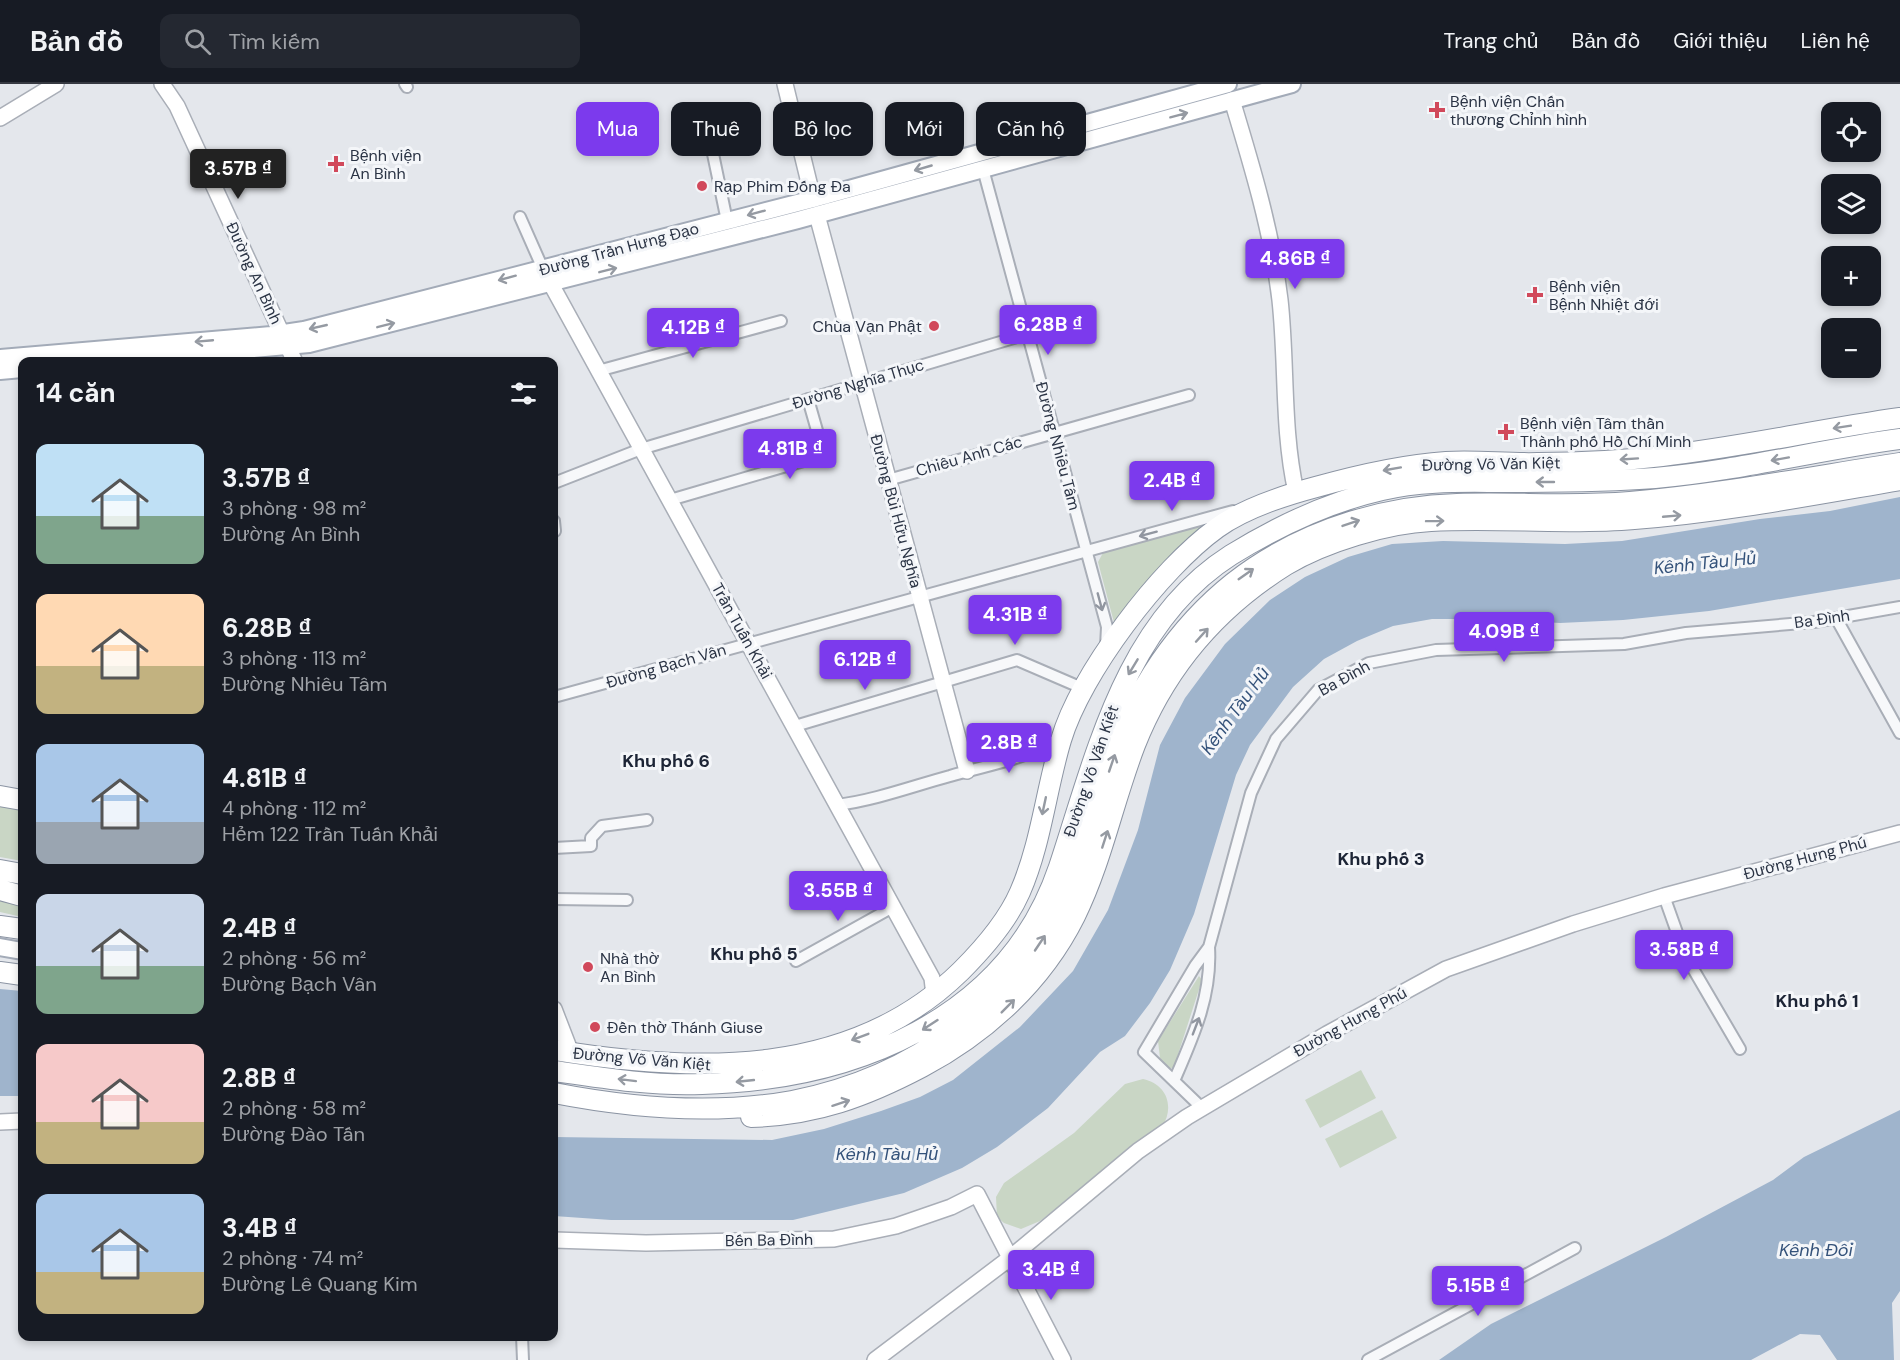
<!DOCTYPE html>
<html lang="vi">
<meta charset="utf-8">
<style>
:root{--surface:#171b24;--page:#242831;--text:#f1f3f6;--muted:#9ea1a6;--line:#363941;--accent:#7c3aed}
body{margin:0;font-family:"DM Sans",sans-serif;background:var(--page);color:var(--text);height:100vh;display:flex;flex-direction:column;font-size:22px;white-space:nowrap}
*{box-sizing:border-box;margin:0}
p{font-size:20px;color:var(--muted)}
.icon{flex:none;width:33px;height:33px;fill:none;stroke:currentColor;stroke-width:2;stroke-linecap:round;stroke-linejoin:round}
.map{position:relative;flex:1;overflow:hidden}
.drawer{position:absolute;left:18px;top:273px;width:540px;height:984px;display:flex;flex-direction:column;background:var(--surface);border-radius:12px;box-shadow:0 3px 9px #0003}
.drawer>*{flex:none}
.banner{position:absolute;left:576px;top:18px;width:570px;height:54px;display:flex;gap:12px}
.tools{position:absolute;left:1821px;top:18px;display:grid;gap:12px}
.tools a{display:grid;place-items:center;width:60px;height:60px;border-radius:12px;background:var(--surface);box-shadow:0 3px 9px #0003;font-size:30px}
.price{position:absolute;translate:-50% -51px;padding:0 14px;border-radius:6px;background:var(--accent);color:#fff;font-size:20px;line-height:39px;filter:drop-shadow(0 2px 3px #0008)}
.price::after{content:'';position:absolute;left:50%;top:36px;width:18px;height:14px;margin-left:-9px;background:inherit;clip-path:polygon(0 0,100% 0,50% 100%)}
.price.selected{background:#222;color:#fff}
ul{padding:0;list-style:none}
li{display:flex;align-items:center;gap:18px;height:150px;padding:0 18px}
li span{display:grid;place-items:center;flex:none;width:168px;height:120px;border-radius:12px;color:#555}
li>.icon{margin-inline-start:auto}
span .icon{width:72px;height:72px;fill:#fffc;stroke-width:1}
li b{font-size:26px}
h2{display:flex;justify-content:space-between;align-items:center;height:72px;padding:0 18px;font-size:26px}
.pill{padding:0 21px;border-radius:12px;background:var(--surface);box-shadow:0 3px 9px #0003;font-size:21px;line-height:54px}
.pill.selected{background:var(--accent);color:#fff}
header{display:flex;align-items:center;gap:36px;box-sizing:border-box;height:84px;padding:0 30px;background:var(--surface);border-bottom:2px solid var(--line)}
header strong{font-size:28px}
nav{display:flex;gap:33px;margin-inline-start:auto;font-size:21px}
.search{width:420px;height:54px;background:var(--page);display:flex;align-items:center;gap:15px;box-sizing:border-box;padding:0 21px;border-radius:12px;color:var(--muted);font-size:22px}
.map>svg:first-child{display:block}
.green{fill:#c9d6c5}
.water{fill:#9fb4cc}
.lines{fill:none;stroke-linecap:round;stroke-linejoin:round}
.street-casing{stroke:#a9aeb7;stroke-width:14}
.secondary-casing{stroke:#a9aeb7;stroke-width:18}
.primary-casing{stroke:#a3abb8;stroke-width:20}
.highway-casing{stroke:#8b94a3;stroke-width:22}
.street{stroke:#f7f8fa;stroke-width:10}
.secondary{stroke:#fff;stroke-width:15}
.primary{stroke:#fff;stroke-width:16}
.highway{stroke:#fff;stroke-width:20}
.oneway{stroke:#959aa2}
.oneway2{stroke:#9196a0}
.poi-dot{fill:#d1495b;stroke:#f4f6f9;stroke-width:2}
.labels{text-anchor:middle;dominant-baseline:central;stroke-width:6;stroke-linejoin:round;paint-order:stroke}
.poi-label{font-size:16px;fill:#2b3445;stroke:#f4f6f9;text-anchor:start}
.street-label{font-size:16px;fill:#2b3445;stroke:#f4f6f9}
.water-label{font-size:18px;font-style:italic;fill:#34527a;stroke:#f4f6f9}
.neighbourhood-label{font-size:18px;font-weight:bold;fill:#1d2536;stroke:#f4f6f9}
</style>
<header>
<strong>Bản đồ</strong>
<div class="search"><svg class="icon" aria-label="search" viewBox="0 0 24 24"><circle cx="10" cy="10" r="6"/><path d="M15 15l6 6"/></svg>Tìm kiếm</div>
<nav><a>Trang chủ</a><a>Bản đồ</a><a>Giới thiệu</a><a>Liên hệ</a></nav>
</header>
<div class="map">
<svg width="1900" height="1276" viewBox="0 0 1900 1276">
<rect width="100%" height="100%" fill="#e4e7ec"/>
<path class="green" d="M1212 438 1116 546 1098 478 1104 467Z
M0 722 22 725V777L0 773Z
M0 817 22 822V833L0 828Z
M1199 892 1202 896 1174 983 1169 985 1160 974 1158 957Z
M1361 986 1376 1014 1320 1044 1305 1016Z
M1143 995C1167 1000 1175 1023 1162 1043L1040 1137 1021 1145 1004 1139 997 1133 996 1113 1004 1099 1074 1049 1125 1000Z
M1382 1026 1397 1054 1340 1084 1325 1055Z"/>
<path class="water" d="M1900 413V495L1709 527 1623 536 1560 539 1495 535H1432L1393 542 1357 557 1324 575 1293 603 1250 661 1236 691 1194 830 1170 886 1150 919 1125 952 1100 968 1048 1024 997 1063 962 1084 904 1109 793 1136H611L554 1132V1053L772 1056 824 1045 881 1027 920 1013 953 996 1020 943 1073 887 1108 826 1138 746 1160 661 1185 614 1225 560 1270 516 1305 493 1348 473 1392 460 1443 457 1565 460 1622 457 1760 435 1830 427Z
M0 905 22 907V1012H0Z
M1900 1026V1207L1892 1219 1894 1276H1837L1820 1251 1800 1250 1751 1276H1439L1491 1240 1666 1153 1773 1096 1804 1073Z"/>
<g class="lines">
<g class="street-casing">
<path id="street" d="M405 0 407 3
M683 37 708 46 727 137
M983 85 1107 543 1106 562
M520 133 543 185
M598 287 781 237
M888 396 1189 311
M554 399 641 365 1027 250
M670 416 824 371 808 315
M554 437 555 447
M1836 534 1900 649
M554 613 1233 427
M795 642 1017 576 1082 604
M837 721C876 716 913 702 950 692 987 681 1028 675 1060 654
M554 764 591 762V754L602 742 647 736
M1664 812 1685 871 1740 965
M554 815 627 816
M796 877 893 823
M1174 997C1193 953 1212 912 1209 863
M1201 1023 1144 968 1195 882 1209 863 1251 709 1276 655 1318 606 1369 579 1436 566 1624 560 1686 549 1814 538 1900 523
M522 1252 523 1276
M1368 1276 1575 1164"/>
</g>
<g class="secondary-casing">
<path id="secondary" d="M162 0 177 22 282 250
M785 0 813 115
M1232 16C1252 82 1272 148 1280 216 1287 280 1282 345 1296 408
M0 34 56 0
M817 131 967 687
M551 200 932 894 934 911
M288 263 295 278
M554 925 571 969
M0 1038 22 1037
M554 1156 646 1159 834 1155 896 1142 951 1123 977 1110 1063 1276
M875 1276 1010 1174 1138 1067 1187 1033 1327 950 1446 885 1573 840 1664 812 1900 749"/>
</g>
<g class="primary-casing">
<path id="primary" d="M0 274 271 251 304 246 813 115 1228 0
M113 278 309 260 798 136 1292 0
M0 287 22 285
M0 863 22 867"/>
</g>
<g class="highway-casing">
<path id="highway" d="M0 712 22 716
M0 786 22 790
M0 806 22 812
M0 842 22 845
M0 888 22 891
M554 966C694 989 851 995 961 887 984 864 1007 838 1020 808 1041 760 1046 706 1061 656 1081 589 1160 485 1217 444 1245 424 1282 412 1316 403 1359 391 1402 381 1446 378 1477 376 1507 380 1538 379 1579 379 1621 377 1662 372 1742 363 1821 345 1900 334
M554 987C602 994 652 1002 702 1000 852 996 1007 937 1059 783 1096 672 1124 539 1231 471 1278 442 1329 418 1382 406 1423 396 1465 398 1506 398 1556 398 1605 398 1655 394 1737 387 1818 366 1900 355
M554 1009C631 1024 714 1031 792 1017 911 994 1021 918 1068 805 1090 754 1102 700 1122 649 1149 583 1196 522 1255 483 1314 444 1386 422 1457 420 1515 418 1572 423 1630 418 1721 410 1810 393 1900 379
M751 1033C816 1031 865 1013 922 983 986 949 1042 898 1075 832 1102 777 1113 718 1135 661 1165 585 1217 524 1286 481 1324 458 1387 439 1431 437 1499 433 1566 441 1634 435 1724 428 1812 411 1900 396"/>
</g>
<use href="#street" class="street"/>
<use href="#secondary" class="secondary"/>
<use href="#primary" class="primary"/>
<use href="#highway" class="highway"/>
</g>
<defs><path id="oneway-shaft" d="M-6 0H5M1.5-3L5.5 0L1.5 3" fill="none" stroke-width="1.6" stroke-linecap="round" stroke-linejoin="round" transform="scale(1.5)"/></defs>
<g class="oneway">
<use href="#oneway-shaft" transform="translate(1179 31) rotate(-15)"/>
<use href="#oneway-shaft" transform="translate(923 84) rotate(164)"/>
<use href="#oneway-shaft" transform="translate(756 129) rotate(165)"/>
<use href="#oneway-shaft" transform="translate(608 186) rotate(-14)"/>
<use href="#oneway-shaft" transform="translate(507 194) rotate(165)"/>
<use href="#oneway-shaft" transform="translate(386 241) rotate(-14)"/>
<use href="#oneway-shaft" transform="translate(318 243) rotate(167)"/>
<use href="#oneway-shaft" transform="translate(204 257) rotate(175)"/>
<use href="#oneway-shaft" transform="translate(1842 343) rotate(171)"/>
<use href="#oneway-shaft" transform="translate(1629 375) rotate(176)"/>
<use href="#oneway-shaft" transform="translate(1780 375) rotate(170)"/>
<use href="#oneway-shaft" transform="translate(1392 385) rotate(170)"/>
<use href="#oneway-shaft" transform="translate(1545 398) rotate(-180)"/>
<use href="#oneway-shaft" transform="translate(1672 432) rotate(-5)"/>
<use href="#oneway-shaft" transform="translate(1435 437) rotate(-1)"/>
<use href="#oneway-shaft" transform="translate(1351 439) rotate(-19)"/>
<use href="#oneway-shaft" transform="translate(1246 490) rotate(-35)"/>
<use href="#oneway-shaft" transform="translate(1202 551) rotate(-48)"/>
<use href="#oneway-shaft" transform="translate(1133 583) rotate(121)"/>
<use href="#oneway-shaft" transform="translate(1112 679) rotate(-71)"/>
<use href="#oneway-shaft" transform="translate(1044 722) rotate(102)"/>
<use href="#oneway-shaft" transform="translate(1105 755) rotate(-72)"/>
<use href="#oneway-shaft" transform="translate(1040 859) rotate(-56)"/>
<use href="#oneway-shaft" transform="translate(1008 922) rotate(-45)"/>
<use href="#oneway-shaft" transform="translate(930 941) rotate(147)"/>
<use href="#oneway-shaft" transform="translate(860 953) rotate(159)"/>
<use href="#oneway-shaft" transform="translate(627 996) rotate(-173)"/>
<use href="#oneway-shaft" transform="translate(745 997) rotate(174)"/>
<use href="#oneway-shaft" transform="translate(841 1019) rotate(-18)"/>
</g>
<g class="oneway2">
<use href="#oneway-shaft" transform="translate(1148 450) rotate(165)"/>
<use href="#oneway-shaft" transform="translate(1100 518) rotate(75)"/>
<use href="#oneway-shaft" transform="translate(1196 942) rotate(-69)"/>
</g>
<g class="poi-dot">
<path d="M1434 17h6v6h6v6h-6v6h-6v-6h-6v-6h6z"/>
<path d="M333 71h6v6h6v6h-6v6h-6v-6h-6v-6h6z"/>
<circle cx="702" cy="102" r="6"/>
<path d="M1532 202h6v6h6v6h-6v6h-6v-6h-6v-6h6z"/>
<circle cx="934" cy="242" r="6"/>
<path d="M1503 339h6v6h6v6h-6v6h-6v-6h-6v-6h6z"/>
<circle cx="588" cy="883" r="6"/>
<circle cx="595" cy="943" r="6"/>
</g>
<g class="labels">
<g class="poi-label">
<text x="1450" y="17">Bệnh viện Chấn<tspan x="1450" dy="18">thương Chỉnh hình</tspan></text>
<text x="350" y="71">Bệnh viện<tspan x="350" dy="18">An Bình</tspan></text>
<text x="714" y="102">Rạp Phim Đống Đa</text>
<text x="1549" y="202">Bệnh viện<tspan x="1549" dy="18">Bệnh Nhiệt đới</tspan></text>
<text x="922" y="242" text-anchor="end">Chùa Vạn Phật</text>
<text x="1520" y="339">Bệnh viện Tâm thần<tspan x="1520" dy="18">Thành phố Hồ Chí Minh</tspan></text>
<text x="600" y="874">Nhà thờ<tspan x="600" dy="18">An Bình</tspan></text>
<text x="607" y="943">Đền thờ Thánh Giuse</text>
</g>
<g class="street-label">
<text transform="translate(619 165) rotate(-15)">Đường Trần Hưng Đạo</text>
<text transform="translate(254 189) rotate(65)">Đường An Bình</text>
<text transform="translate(858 300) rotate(-17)">Đường Nghĩa Thục</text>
<text transform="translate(1058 362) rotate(75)">Đường Nhiêu Tâm</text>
<text transform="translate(969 372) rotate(-16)">Chiêu Anh Các</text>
<text transform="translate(1491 380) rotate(-1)">Đường Võ Văn Kiệt</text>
<text transform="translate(896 427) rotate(75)">Đường Bùi Hữu Nghĩa</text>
<text transform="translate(1822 535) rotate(-8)">Ba Đình</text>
<text transform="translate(742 547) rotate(61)">Trần Tuấn Khải</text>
<text transform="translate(666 582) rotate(-16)">Đường Bạch Vân</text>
<text transform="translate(1344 594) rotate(-29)">Ba Đình</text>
<text transform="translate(1091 687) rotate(-71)">Đường Võ Văn Kiệt</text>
<text transform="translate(1805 774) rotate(-15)">Đường Hưng Phú</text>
<text transform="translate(1350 938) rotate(-29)">Đường Hưng Phú</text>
<text transform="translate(642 975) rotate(5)">Đường Võ Văn Kiệt</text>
<text transform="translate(769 1156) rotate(-1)">Bến Ba Đình</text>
</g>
<g class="water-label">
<text transform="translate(1705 479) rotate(-6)">Kênh Tàu Hủ</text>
<text transform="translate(1235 627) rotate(-54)">Kênh Tàu Hủ</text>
<text x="887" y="1070">Kênh Tàu Hủ</text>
<text x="1816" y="1166">Kênh Đôi</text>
</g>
<g class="neighbourhood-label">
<text x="666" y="677">Khu phố 6</text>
<text x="1381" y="775">Khu phố 3</text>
<text x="754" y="870">Khu phố 5</text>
<text x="1817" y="917">Khu phố 1</text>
</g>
</g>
</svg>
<div class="tools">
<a><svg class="icon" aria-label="locate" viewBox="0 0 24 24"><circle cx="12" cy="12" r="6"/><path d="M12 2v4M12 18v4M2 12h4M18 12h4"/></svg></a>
<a><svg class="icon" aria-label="layers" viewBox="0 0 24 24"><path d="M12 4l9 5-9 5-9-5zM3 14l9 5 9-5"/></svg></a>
<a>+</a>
<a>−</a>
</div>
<b class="price selected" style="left:238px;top:116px">3.57B ₫</b>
<b class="price" style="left:1295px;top:206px">4.86B ₫</b>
<b class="price" style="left:1048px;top:272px">6.28B ₫</b>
<b class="price" style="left:693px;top:275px">4.12B ₫</b>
<b class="price" style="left:790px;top:396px">4.81B ₫</b>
<b class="price" style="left:1172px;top:428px">2.4B ₫</b>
<b class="price" style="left:1015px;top:562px">4.31B ₫</b>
<b class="price" style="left:1504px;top:579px">4.09B ₫</b>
<b class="price" style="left:865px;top:607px">6.12B ₫</b>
<b class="price" style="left:1009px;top:690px">2.8B ₫</b>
<b class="price" style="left:838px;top:838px">3.55B ₫</b>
<b class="price" style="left:1684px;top:897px">3.58B ₫</b>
<b class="price" style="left:1051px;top:1217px">3.4B ₫</b>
<b class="price" style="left:1478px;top:1233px">5.15B ₫</b>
<div class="banner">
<a class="pill selected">Mua</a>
<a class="pill">Thuê</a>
<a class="pill">Bộ lọc</a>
<a class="pill">Mới</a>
<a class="pill">Căn hộ</a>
</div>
<section class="drawer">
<h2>14 căn<svg class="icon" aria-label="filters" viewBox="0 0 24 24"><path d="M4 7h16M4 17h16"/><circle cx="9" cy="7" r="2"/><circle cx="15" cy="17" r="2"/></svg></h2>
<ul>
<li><span style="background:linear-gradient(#bfe0f5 60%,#7fa58c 0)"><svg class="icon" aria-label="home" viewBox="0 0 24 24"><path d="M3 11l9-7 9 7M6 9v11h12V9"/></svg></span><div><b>3.57B ₫</b><p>3 phòng · 98 m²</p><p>Đường An Bình</p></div></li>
<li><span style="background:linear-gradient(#ffd9b3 60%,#c2b280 0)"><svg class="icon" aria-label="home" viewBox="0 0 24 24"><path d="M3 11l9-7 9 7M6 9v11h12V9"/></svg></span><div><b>6.28B ₫</b><p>3 phòng · 113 m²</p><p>Đường Nhiêu Tâm</p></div></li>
<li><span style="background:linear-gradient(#a9c7e8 65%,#9aa5b1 0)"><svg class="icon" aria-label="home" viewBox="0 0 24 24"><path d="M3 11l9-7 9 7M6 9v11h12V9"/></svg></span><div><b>4.81B ₫</b><p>4 phòng · 112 m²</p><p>Hẻm 122 Trần Tuấn Khải</p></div></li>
<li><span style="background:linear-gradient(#c9d6e8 60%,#7fa58c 0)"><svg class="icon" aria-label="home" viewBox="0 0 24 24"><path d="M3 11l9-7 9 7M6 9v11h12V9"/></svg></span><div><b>2.4B ₫</b><p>2 phòng · 56 m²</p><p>Đường Bạch Vân</p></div></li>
<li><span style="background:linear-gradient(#f6c9c9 65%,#c2b280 0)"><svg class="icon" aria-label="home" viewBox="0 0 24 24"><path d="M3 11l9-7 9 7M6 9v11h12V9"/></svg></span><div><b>2.8B ₫</b><p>2 phòng · 58 m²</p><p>Đường Đào Tấn</p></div></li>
<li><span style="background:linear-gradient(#a9c7e8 65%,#c2b280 0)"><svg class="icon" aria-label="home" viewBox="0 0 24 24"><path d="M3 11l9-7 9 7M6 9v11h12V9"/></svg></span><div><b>3.4B ₫</b><p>2 phòng · 74 m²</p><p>Đường Lê Quang Kim</p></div></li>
</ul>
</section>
</div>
